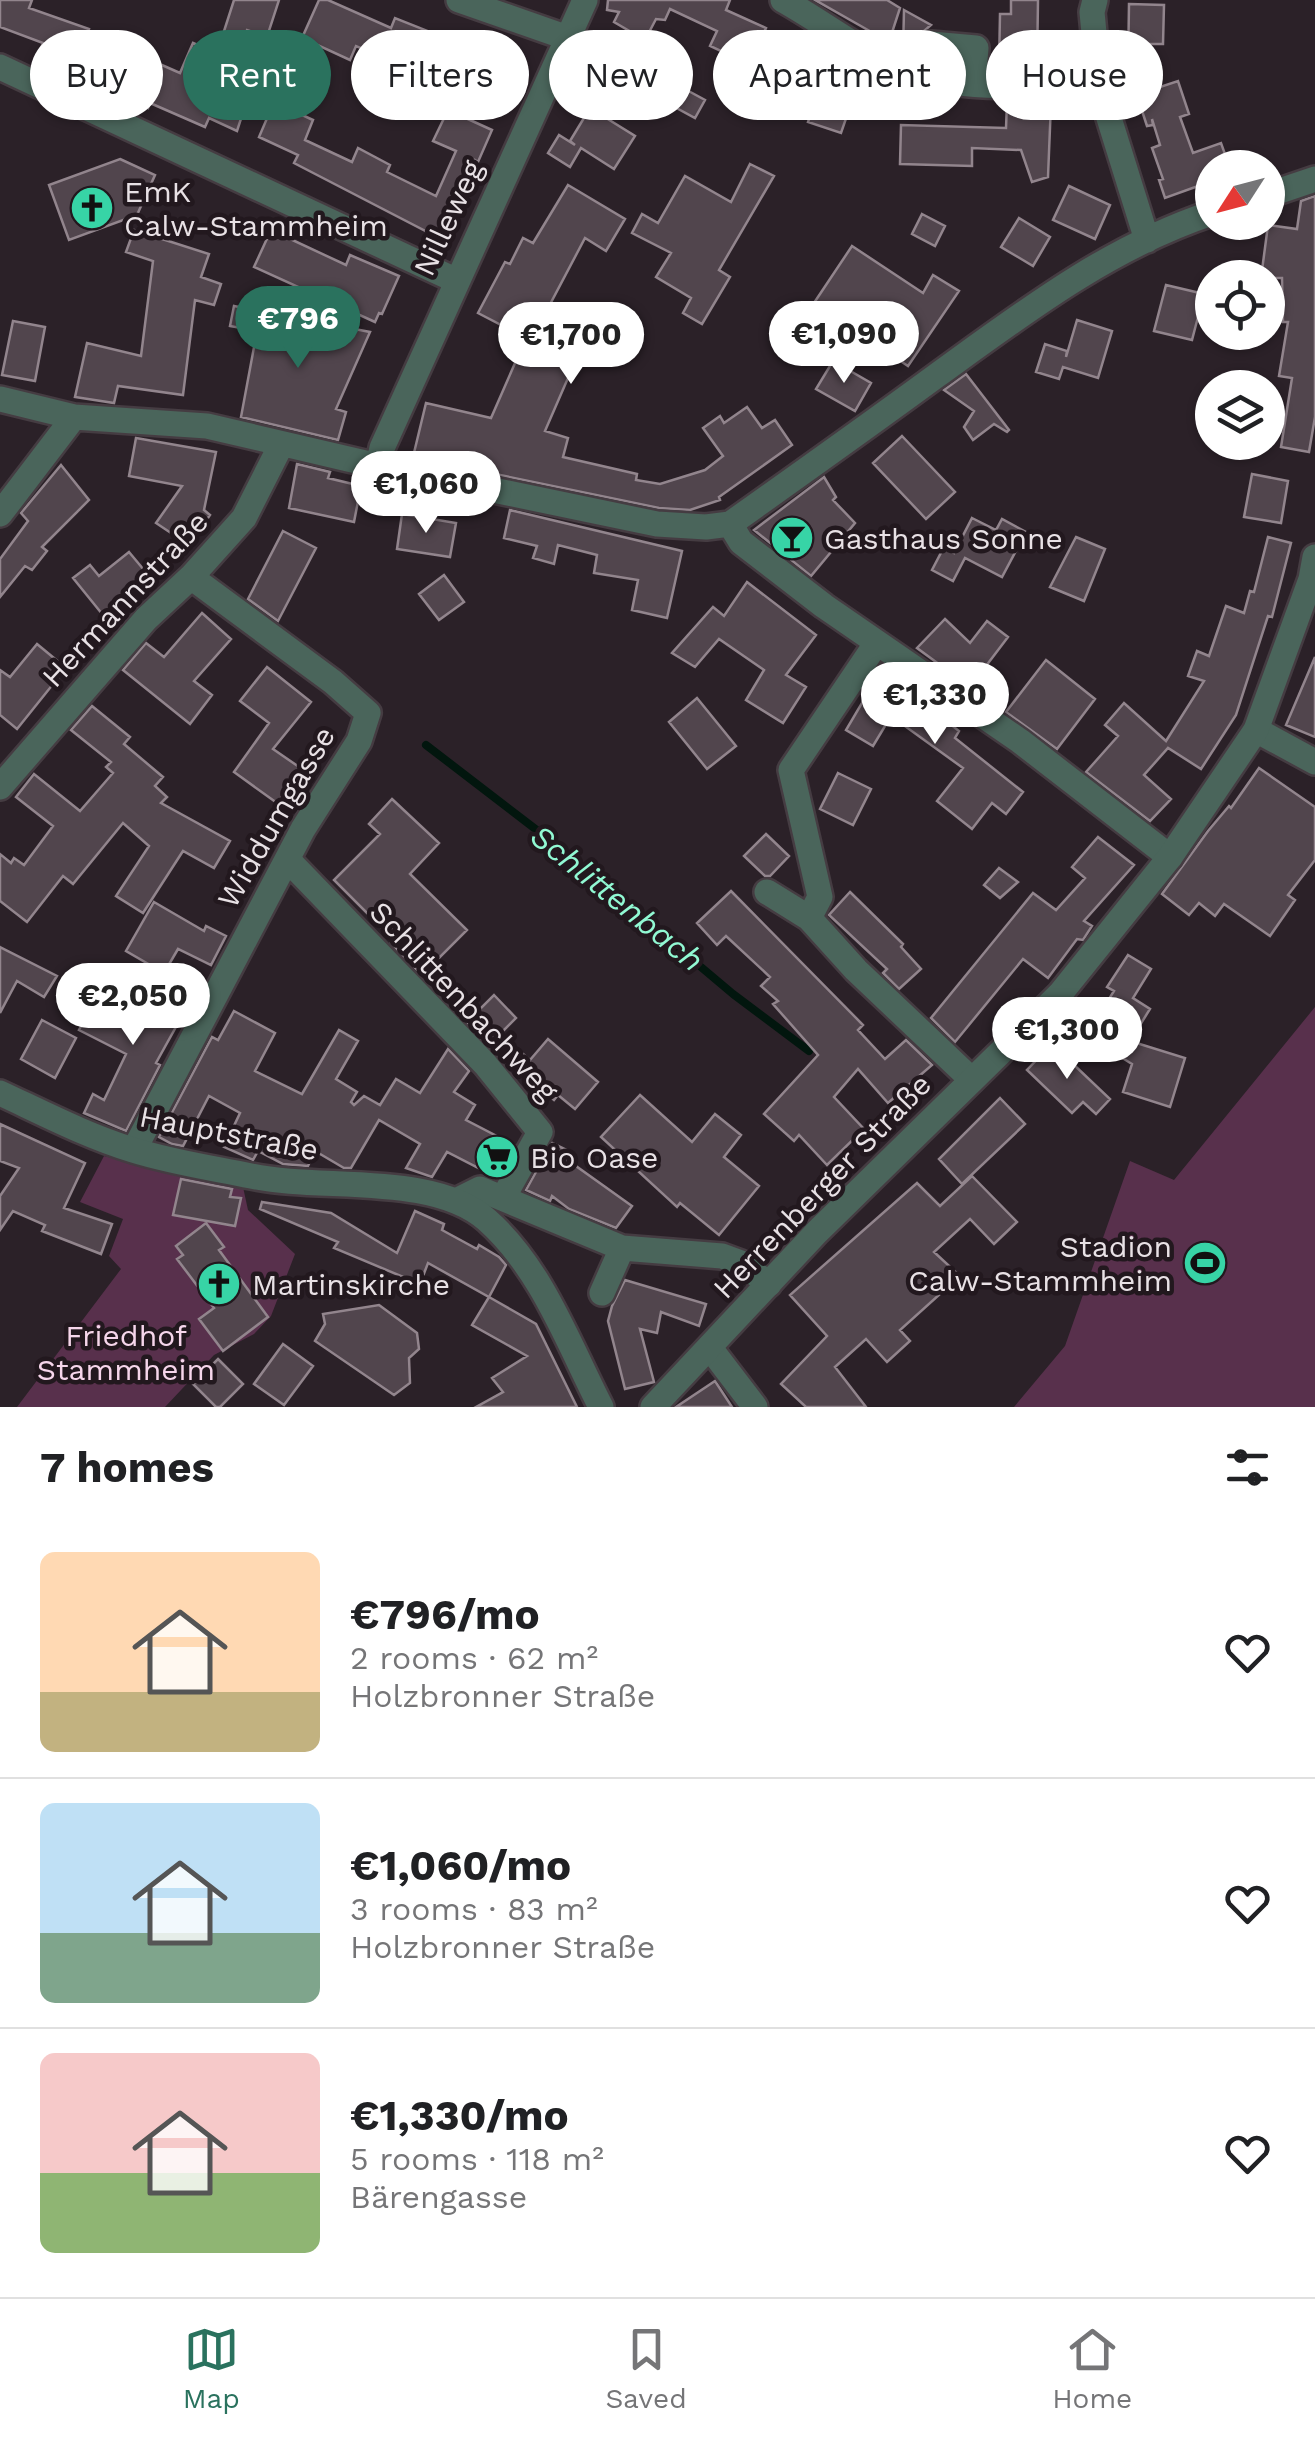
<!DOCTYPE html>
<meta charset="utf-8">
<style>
:root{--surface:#fff;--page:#f6f6f6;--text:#202124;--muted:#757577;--line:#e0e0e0;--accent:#2a725e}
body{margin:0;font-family:"Work Sans",sans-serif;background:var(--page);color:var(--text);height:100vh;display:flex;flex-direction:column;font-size:38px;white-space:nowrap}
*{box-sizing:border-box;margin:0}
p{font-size:32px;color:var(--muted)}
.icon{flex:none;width:55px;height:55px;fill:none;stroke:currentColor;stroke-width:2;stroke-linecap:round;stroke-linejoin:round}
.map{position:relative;height:1407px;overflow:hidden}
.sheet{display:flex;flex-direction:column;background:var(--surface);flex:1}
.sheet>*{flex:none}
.banner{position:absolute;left:30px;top:30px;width:1255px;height:90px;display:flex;gap:20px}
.needle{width:65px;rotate:234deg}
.controls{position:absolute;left:1195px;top:150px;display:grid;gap:20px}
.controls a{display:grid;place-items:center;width:90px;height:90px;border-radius:50%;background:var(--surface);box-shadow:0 2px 8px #0004;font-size:50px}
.price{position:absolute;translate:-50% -85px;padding:0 22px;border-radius:35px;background:#fff;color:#222;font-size:32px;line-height:65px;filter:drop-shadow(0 2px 5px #0008)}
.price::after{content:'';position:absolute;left:50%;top:60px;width:30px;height:22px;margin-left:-15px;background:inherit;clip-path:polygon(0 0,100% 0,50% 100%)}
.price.current{background:var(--accent);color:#fff}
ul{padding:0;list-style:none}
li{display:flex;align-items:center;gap:30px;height:250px;padding:0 40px}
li+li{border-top:2px solid var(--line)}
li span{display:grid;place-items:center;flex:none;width:280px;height:200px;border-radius:15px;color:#555}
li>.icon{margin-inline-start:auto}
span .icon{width:120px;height:120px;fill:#fffc;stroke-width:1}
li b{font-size:42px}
h2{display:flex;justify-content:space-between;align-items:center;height:120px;padding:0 40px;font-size:42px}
.tag{padding:0 35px;border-radius:45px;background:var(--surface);box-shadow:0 2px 8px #0004;font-size:35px;line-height:90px}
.tag.current{background:var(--accent);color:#fff}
.tab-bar{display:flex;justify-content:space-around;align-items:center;height:140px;border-top:2px solid var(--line);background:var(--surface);font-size:28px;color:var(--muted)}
.tab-bar a{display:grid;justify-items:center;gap:5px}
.tab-bar .current{color:var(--accent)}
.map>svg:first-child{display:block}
.green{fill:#58304c}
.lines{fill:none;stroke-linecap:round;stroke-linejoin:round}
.stream{stroke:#02160e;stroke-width:8}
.building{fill:#51454d;stroke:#92858d;stroke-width:2.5}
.minor-casing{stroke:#453c42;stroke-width:30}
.tertiary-casing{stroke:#453c42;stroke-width:30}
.minor{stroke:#4a655b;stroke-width:25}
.tertiary{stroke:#4a655b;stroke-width:25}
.labels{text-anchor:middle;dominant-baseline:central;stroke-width:9;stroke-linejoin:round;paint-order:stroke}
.poi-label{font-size:30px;fill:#e8e1e5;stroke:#22181e;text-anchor:start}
.street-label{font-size:30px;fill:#e8e1e5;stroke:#22181e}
.park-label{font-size:30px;fill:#f6d6eb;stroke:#22181e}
.water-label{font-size:32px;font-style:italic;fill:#91f9d3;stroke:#22181e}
</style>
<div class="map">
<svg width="1315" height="1407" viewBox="0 0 1315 1407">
<rect width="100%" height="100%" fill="#2b2128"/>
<path class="green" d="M1315 1007V1407H1014L1065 1346 1130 1161 1174 1180Z
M104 1156 243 1187 248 1210 295 1254 271 1316 254 1334 214 1355 165 1407H17L121 1269 109 1256 123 1219 80 1202Z"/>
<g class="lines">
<path class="stream" d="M426 745 555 844 733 994 809 1051"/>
</g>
<path class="building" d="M0 0H32L29 8 89 29 73 74 36 61 43 43 0 27Z
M234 0H279L267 37 247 30 227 77 251 88 237 131 209 118 205 127 150 103 148 108 103 89 121 47 180 73 193 43 217 53Z
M319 0H328L391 28 395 18 475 50 478 44 522 64 506 97 440 66 435 78 356 46 350 60 302 38Z
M608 0H730L726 10 766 28 749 64 710 46 717 31 670 9 665 20 656 19 645 40 614 22 619 12 607 10Z
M815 0H887L900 8 889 42Z
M1011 0H1038L1037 67 999 66 1000 14H1011Z
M1129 4 1164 5 1163 44H1150L1151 90 1178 81 1189 114 1180 117 1193 153 1221 143 1230 168H1212V181L1165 198 1159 180 1163 179 1152 148 1160 145 1152 119 1153 125 1147 126 1128 68Z
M904 10 931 25 917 37 909 55 903 52Z
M780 63 810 72 812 68 838 77 831 98 851 104 841 133 808 122 811 114 768 99Z
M670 81 705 100 695 118 660 99Z
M274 102 313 120 305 140 352 162 358 148 390 165 387 172 436 196 456 151 433 141 448 110 492 130 478 162 475 160 441 239 294 163 298 155 259 137Z
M1007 102 1051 103 1048 177 1032 182 1021 150 972 148V166L900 164 901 125 1006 128Z
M590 108 635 136 614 169 581 148 570 167 548 153 559 135 575 145 570 141Z
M120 159 155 175 137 215 69 240 49 185Z
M750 164 774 176 719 270 730 277 702 324 683 313 691 298 656 277 671 253 632 233 642 214 658 223 685 176 731 202Z
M568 185 625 219 606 251 585 238 546 312 557 317 554 326 585 339 545 431 568 438 563 457 637 474 636 480 660 484 705 470 723 456 703 428 720 416 724 423 747 407 762 428 775 420 792 445 719 497 720 500 690 510 659 508 413 457 426 403 491 418 526 338 478 313 505 262 510 264 523 238 533 243Z
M1069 186 1110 205 1095 239 1053 220Z
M1315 196V417L1309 452 1281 447 1292 378 1279 376 1288 322H1283L1282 278H1261L1268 225 1297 229 1301 201Z
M922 214 945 226 935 246 912 234Z
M1019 218 1050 237 1033 266 1001 247Z
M134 230 209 254 201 277 221 284 214 305 195 300 183 395 118 386 114 403 75 397 87 343 141 356 153 261 126 252Z
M271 230 346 265 350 255 399 276 382 314 379 313 375 322 254 267Z
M852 246 923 293 933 275 959 291 908 366 814 303Z
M1166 285 1204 294 1192 340 1154 331Z
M234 306 370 332 336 409 346 412 338 440 241 417 257 331 230 326Z
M1077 320 1112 331 1098 378 1063 367 1059 379 1036 372 1045 344 1067 351 1066 357Z
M13 321 45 327 35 381 2 375Z
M833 361 871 383 855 411 816 389Z
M966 374 1009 430 1007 432 994 424 973 440 964 427 974 411 944 390Z
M902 436 955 492 926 519 873 463Z
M136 438 216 452 204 510 210 515 189 545 156 523 182 486 129 476Z
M297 464 330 472 328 478 361 486 354 522 289 508Z
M61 465 89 500 42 547 47 551 32 570 25 566 0 597V559L28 521 21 513Z
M1252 474 1288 481 1281 523 1244 517Z
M824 477 836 497 833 500 855 523 811 576 754 530Z
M510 510 682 551 667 618 632 610 638 580 594 573 597 555 558 545 554 564 533 558 537 546 504 538Z
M402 514 456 523 450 557 397 549Z
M972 518 996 530 1002 519 1026 532 1002 577 965 558 953 581 932 570 944 547 954 553Z
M283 531 316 548 278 621 248 599Z
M1076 537 1105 549 1084 601 1050 587Z
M1268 537 1291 543 1272 617 1268 616 1236 715 1201 769 1168 748 1144 775 1171 799 1150 821 1086 772 1118 736 1105 725 1124 703 1166 741 1204 681 1188 676 1197 651 1209 656 1226 606 1244 613 1250 591 1254 592Z
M129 552 154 582 107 620 73 578 90 565 99 576Z
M444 575 464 602 439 620 419 594Z
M747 582 816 635 786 675 806 687 783 723 746 700 764 670 719 639 695 667 672 653 713 607 724 616Z
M202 613 231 639 194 681 212 695 190 724 123 670 146 643 164 657Z
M945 619 970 643 987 621 1008 637 970 687 917 648Z
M37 644 66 668 17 729 0 715V670L10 677Z
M1315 657V737L1286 725Z
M1046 660 1095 699 1057 749 1006 712Z
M267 667 311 702 273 749 302 769 277 803 234 772 269 723 240 701Z
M882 669 950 713 945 720 959 731 955 738 1023 792 1006 814 992 803 972 829 937 801 963 768 891 716 873 746 846 730Z
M697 698 736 746 707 769 669 722Z
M92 706 130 737 124 744 163 777 155 786 167 797 161 803 230 841 214 868 183 851 143 913 116 896 149 846 123 823 73 884 63 876 27 922 0 901V854L11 863 14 858 24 865 53 826 16 797 34 774 80 811 113 773 106 767 111 762 71 730Z
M1259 768 1315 807V860L1288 895 1295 900 1270 936 1224 904 1215 916 1199 903 1189 915 1162 894 1208 831 1229 806 1231 808Z
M838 773 871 789 853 825 820 809Z
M392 799 439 843 410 874 467 930 422 975 391 943 394 940 334 880 380 834 369 824Z
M766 834 789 856 770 876H765L744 856Z
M1098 837 1134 865 1084 921 1092 926 1083 940 1077 939 1048 978 1023 959 955 1042 931 1018 1033 893 1056 910 1085 878 1072 867Z
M999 868 1018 882 1000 898 984 885Z
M731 891 863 1025 858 1030 885 1059 906 1040 932 1065 888 1103 858 1069 834 1097 864 1129 827 1165 799 1135 794 1141 764 1114 818 1055 773 1004 778 1001 761 986 770 977 726 936 717 945 697 923Z
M850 892 903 944 901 947 921 969 899 989 883 973 887 969 829 915Z
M154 902 204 931 206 926 226 936 211 965 178 949 164 973 126 951Z
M0 947 57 976 44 997 17 981 0 1013Z
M1128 955 1151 969 1133 998 1150 1009 1130 1041 1185 1058 1170 1107 1123 1092 1132 1064 1079 1031 1082 1025 1091 1028 1114 991 1107 987Z
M161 981 192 998 156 1063 160 1065 126 1131 84 1113 93 1094 104 1100 126 1054 79 1030 97 997 114 1005 119 998 145 1010Z
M494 995 516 1018 500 1034 530 1060 548 1039 598 1082 575 1109 558 1095 554 1100 520 1072 518 1074 467 1022Z
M234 1011 275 1033 255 1071 302 1094 339 1030 358 1041 336 1079 357 1092 351 1102 354 1105 364 1096 380 1105 396 1079 420 1093 448 1049 469 1071 454 1092 475 1105 466 1120 514 1145 496 1177 447 1152 432 1177 406 1168 420 1144 379 1120 351 1168H344L315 1151 308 1166 283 1164 258 1151 253 1160 224 1147 240 1113 209 1096 183 1146 172 1144 159 1137 212 1037 218 1040Z
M42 1020 76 1038 55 1078 21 1059Z
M1052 1044 1110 1099 1096 1114 1083 1102 1072 1113 1027 1070Z
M640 1095 692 1142 715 1114 741 1135 724 1157 759 1186 719 1235 680 1203 677 1207 601 1137Z
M1000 1098 1025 1124 962 1184 939 1159Z
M0 1124 85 1163 64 1208 112 1224 101 1254 42 1231 45 1225 13 1211 0 1230V1196L19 1168 0 1161Z
M552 1143 573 1153 569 1161 632 1206 616 1228 569 1209 552 1196 550 1201 526 1190Z
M972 1176 1017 1222 994 1244 970 1219 934 1252 960 1276 900 1330 910 1341 887 1362 866 1339 835 1367 866 1407H806L781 1384 827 1336 790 1295 917 1183 940 1206Z
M181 1179 232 1189 230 1197 241 1198 235 1226 173 1215Z
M262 1202 331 1213 397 1253 415 1211 444 1224 442 1230 477 1249 479 1245 499 1257 506 1265 489 1297 428 1263 420 1284 334 1248 338 1242 260 1209Z
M206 1223 224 1247 219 1250 268 1317 223 1351 199 1319 214 1308 177 1259 183 1255 176 1246Z
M625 1280 706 1304 699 1326 661 1312 657 1333 640 1329 654 1382 625 1389 608 1321 612 1306Z
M489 1297 536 1324 577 1407H476L503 1392 492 1378 527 1356 472 1325Z
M379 1305 417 1333 419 1349 409 1358 410 1383 394 1395 315 1341 325 1324 323 1314Z
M283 1344 313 1366 284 1405 254 1384Z
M218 1359 243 1384 220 1407H216L193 1384Z
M715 1381 732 1407H676Z"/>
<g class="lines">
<g class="minor-casing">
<path id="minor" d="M459 0 568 38
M783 0C817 19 849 43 883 61 949 95 1028 84 1099 86
M1095 0 1092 12 1099 86 1147 240
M0 67 455 280
M919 74 931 44 976 48 973 84
M1268 195 1315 179
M0 399 74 417 207 426 378 466 657 524 706 527 730 524C799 475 868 426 936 376 1023 313 1109 247 1212 213
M378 466 382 448 585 0
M0 514 74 417
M730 524 741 542 824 606 1020 741 1170 857
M1256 730 1315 762
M0 787 146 619 191 577 244 518 281 445
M288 860 485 1064 540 1132 503 1198
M767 892 809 918 820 897 791 770 876 644
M809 918 856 970 972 1080
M134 1150 303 829 359 741 368 713 333 682 191 577
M456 1201 480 1189 622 1248 722 1256 741 1263 769 1284
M602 1293 622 1248
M710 1348 755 1407"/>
</g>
<g class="tertiary-casing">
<path id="tertiary" d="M0 1093C43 1113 87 1136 133 1150 171 1162 212 1168 251 1176 321 1191 433 1172 487 1220 542 1269 568 1343 601 1407
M653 1407 817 1232 1060 994 1170 857 1256 730 1311 579 1315 557"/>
</g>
<use href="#minor" class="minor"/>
<use href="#tertiary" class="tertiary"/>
</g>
<defs>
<g id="church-disc" transform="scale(2.25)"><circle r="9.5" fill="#37d4a6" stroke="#22181e"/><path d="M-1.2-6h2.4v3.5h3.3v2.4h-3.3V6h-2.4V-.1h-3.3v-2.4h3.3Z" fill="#111"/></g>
<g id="bar-disc" transform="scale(2.25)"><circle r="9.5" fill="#37d4a6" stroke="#22181e"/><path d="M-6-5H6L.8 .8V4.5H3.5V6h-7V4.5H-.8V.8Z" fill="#111"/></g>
<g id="supermarket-disc" transform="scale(2.25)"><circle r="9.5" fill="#37d4a6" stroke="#22181e"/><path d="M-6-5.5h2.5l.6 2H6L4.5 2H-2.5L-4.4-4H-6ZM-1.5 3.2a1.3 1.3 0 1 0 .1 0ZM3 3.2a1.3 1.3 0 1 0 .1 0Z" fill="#111"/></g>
<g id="stadium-disc" transform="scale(2.25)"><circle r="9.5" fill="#37d4a6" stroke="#22181e"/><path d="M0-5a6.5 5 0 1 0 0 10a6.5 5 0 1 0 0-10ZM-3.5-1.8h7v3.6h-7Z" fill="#111"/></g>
</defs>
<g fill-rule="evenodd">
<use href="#church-disc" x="92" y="208"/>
<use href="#bar-disc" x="792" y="538"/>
<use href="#supermarket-disc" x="497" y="1157"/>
<use href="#stadium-disc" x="1205" y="1263"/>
<use href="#church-disc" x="219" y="1284"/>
</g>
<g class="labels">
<g class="poi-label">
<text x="124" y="191">EmK<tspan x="124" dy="34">Calw-Stammheim</tspan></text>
<text x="824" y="538">Gasthaus Sonne</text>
<text x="530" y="1157">Bio Oase</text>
<text x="1172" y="1246" text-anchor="end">Stadion<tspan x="1172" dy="34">Calw-Stammheim</tspan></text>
<text x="252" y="1284">Martinskirche</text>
</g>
<g class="street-label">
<text transform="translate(448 218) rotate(-65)">Nilleweg</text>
<text transform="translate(125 599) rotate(-47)">Hermannstraße</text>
<text transform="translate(276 817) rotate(-60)">Widdumgasse</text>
<text transform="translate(464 1001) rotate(47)">Schlittenbachweg</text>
<text transform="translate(229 1133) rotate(11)">Hauptstraße</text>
<text transform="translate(822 1186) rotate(-46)">Herrenberger Straße</text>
</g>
<g class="park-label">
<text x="126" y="1335">Friedhof<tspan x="126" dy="34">Stammheim</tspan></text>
</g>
<g class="water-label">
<text transform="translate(617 898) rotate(39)">Schlittenbach</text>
</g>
</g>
</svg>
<div class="controls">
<a><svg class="needle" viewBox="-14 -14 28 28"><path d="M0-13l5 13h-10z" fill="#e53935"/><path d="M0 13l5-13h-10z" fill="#757577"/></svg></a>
<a><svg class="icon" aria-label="locate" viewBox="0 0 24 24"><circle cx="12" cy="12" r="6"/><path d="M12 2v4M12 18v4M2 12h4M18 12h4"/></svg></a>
<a><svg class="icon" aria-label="layers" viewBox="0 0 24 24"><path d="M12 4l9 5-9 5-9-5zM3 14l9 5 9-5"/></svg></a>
</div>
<b class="price current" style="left:298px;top:371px">€796</b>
<b class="price" style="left:844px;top:386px">€1,090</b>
<b class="price" style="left:571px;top:387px">€1,700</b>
<b class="price" style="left:426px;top:536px">€1,060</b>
<b class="price" style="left:935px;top:747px">€1,330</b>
<b class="price" style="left:133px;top:1048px">€2,050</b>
<b class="price" style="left:1067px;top:1082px">€1,300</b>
<div class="banner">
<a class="tag">Buy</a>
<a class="tag current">Rent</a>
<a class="tag">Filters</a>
<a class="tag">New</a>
<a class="tag">Apartment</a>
<a class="tag">House</a>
</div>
</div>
<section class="sheet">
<h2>7 homes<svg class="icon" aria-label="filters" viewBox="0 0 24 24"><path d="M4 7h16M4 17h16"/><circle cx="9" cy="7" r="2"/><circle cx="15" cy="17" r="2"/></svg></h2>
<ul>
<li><span style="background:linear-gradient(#ffd9b3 70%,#c2b280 0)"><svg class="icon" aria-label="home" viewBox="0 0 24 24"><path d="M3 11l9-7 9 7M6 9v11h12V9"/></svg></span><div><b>€796/mo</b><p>2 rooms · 62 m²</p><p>Holzbronner Straße</p></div><svg class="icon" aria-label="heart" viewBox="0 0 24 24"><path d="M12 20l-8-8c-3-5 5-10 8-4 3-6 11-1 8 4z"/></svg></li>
<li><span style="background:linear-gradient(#bfe0f5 65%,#7fa58c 0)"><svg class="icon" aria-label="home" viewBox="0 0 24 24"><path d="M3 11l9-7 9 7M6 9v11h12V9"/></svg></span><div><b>€1,060/mo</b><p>3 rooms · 83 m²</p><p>Holzbronner Straße</p></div><svg class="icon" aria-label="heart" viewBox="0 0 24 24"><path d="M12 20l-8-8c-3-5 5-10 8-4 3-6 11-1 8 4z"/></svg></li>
<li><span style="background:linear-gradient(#f6c9c9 60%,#8fb573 0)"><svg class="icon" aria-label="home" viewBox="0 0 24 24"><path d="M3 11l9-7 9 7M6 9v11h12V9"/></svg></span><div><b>€1,330/mo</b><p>5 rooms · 118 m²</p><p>Bärengasse</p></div><svg class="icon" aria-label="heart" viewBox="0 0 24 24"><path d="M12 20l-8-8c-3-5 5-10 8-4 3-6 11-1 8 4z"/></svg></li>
</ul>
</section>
<nav class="tab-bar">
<a class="current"><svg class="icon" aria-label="map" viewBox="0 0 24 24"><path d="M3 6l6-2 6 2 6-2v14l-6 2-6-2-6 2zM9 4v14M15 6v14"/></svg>Map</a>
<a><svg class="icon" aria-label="saved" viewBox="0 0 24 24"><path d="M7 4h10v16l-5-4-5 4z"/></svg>Saved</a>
<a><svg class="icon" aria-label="home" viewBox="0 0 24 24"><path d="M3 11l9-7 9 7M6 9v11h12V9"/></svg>Home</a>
</nav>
